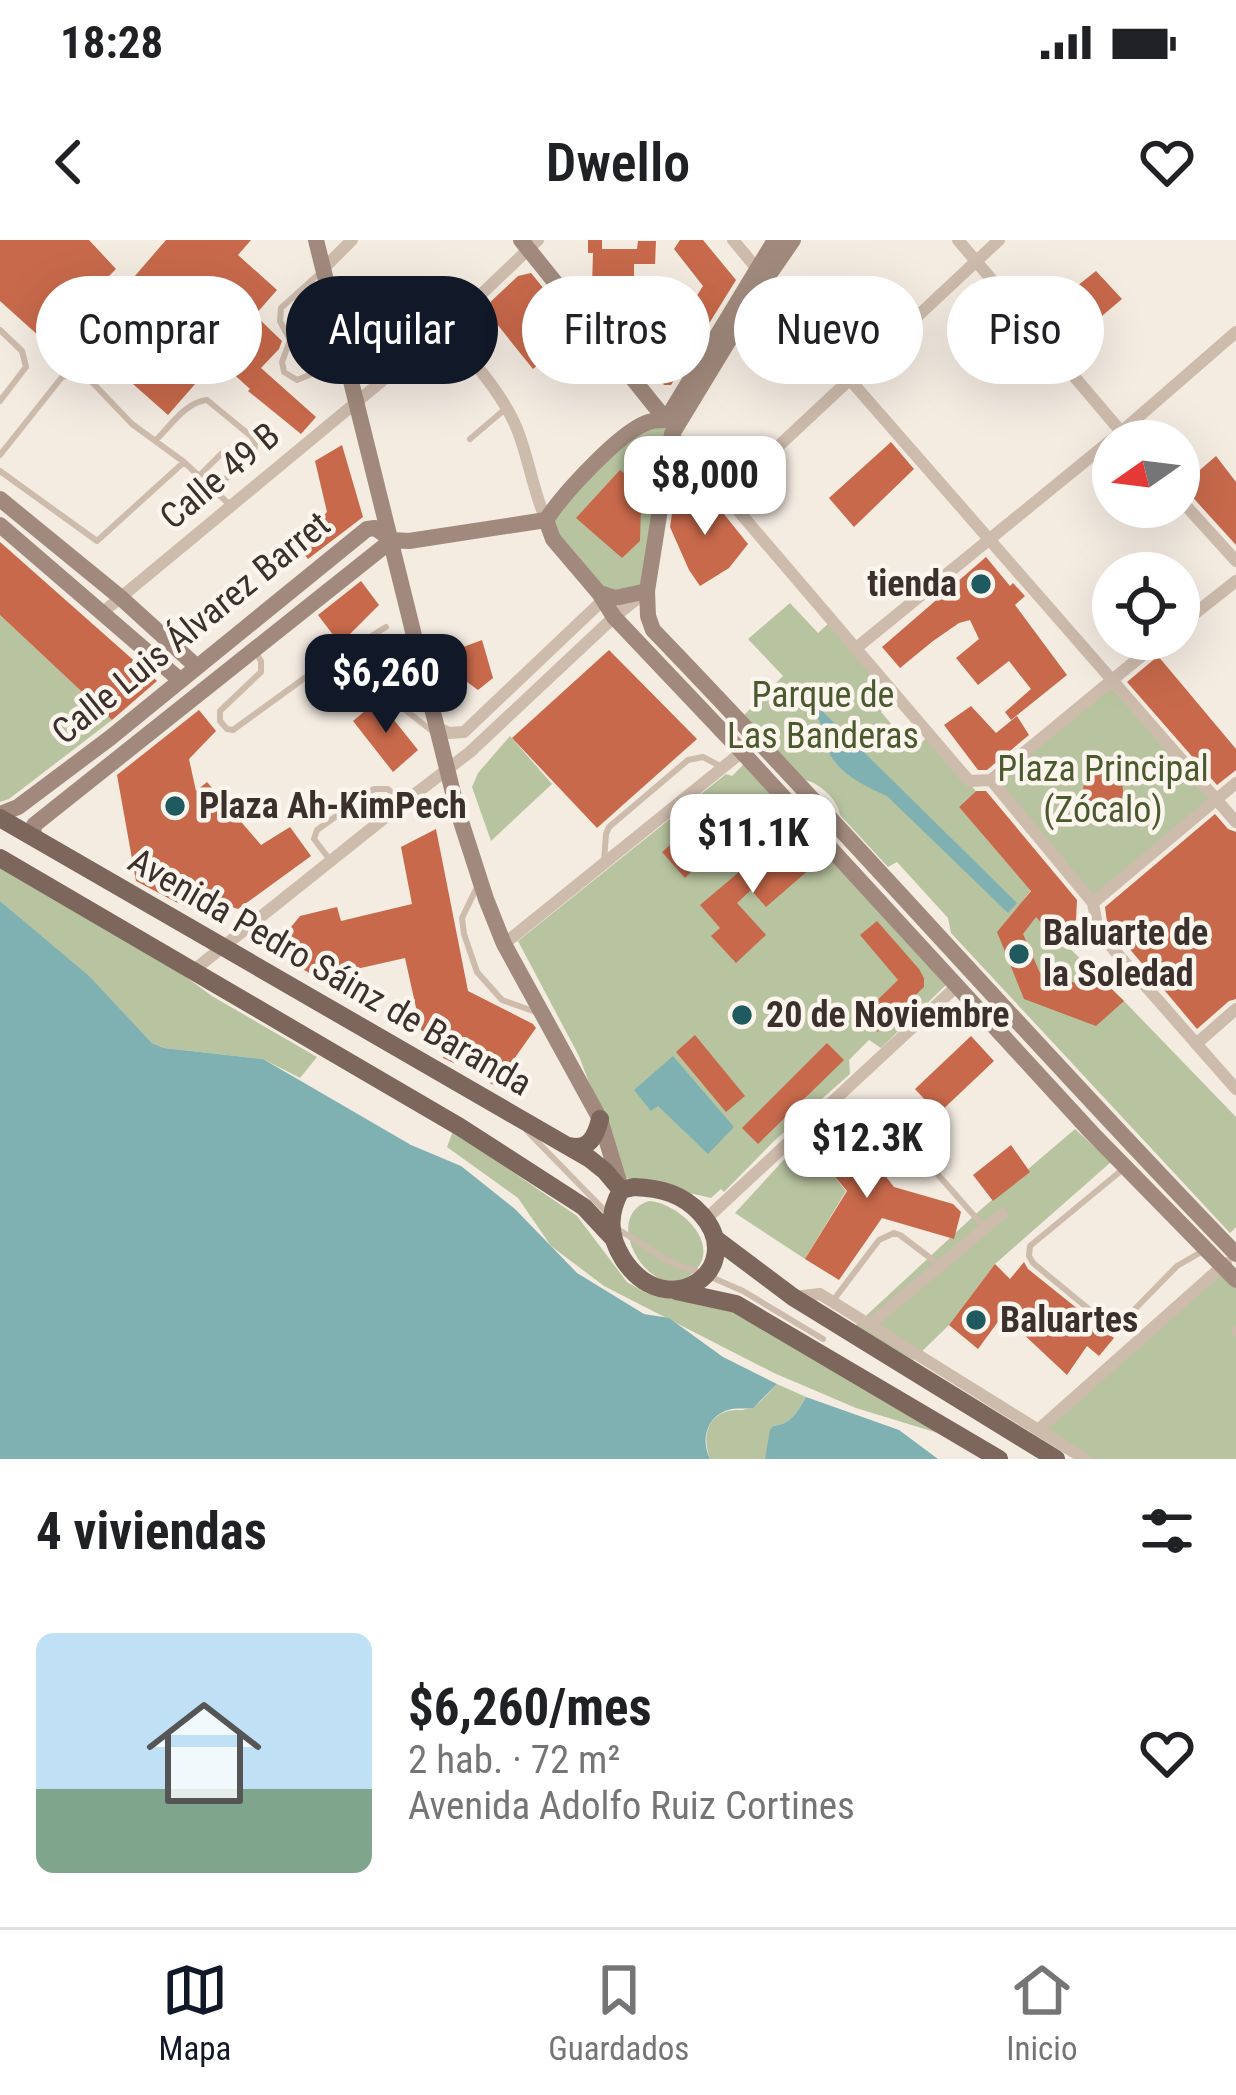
<!DOCTYPE html>
<html lang="es">
<meta charset="utf-8">
<style>
:root{--surface:#fff;--page:#f6f6f6;--text:#202124;--muted:#757577;--line:#e0e0e0;--accent:#111827}
body{margin:0;font-family:"Roboto Condensed",sans-serif;background:var(--page);color:var(--text);height:100vh;display:flex;flex-direction:column;font-size:45px;white-space:nowrap}
*{box-sizing:border-box;margin:0}
p{font-size:39px;color:var(--muted)}
.icon{flex:none;width:66px;height:66px;fill:none;stroke:currentColor;stroke-width:2;stroke-linecap:round;stroke-linejoin:round}
.map{position:relative;height:1219px;overflow:hidden}
.drawer{display:flex;flex-direction:column;background:var(--surface);flex:1}
.drawer>*{flex:none}
.guide{position:absolute;left:36px;top:36px;width:1164px;height:108px;display:flex;gap:24px}
.needle{width:78px;rotate:256deg}
.buttons{position:absolute;left:1092px;top:180px;display:grid;gap:24px}
.buttons a{display:grid;place-items:center;width:108px;height:108px;border-radius:50%;background:var(--surface);box-shadow:0 12px 48px #0002;font-size:60px}
.price{position:absolute;translate:-50% -102px;padding:0 27px;border-radius:24px;background:#fff;color:#222;font-size:39px;line-height:78px;filter:drop-shadow(0 3px 6px #0008)}
.price::after{content:'';position:absolute;left:50%;top:72px;width:36px;height:27px;margin-left:-18px;background:inherit;clip-path:polygon(0 0,100% 0,50% 100%)}
.price.current{background:var(--accent);color:#fff}
ul{padding:0;list-style:none}
li{display:flex;align-items:center;gap:36px;height:300px;padding:0 36px}
li+li{border-top:3px solid var(--line)}
li span{display:grid;place-items:center;flex:none;width:336px;height:240px;border-radius:18px;color:#555}
li>.icon{margin-inline-start:auto}
span .icon{width:144px;height:144px;fill:#fffc;stroke-width:1}
li b{font-size:51px}
h2{display:flex;justify-content:space-between;align-items:center;height:144px;padding:0 36px;font-size:51px}
.tag{padding:0 42px;border-radius:54px;background:var(--surface);box-shadow:0 12px 48px #0002;font-size:42px;line-height:108px}
.tag.current{background:var(--accent);color:#fff}
.status{display:flex;justify-content:space-between;align-items:center;height:84px;padding:0 60px;background:var(--surface);direction:ltr}
.status svg{height:33px;fill:currentColor}
header{display:flex;justify-content:space-between;align-items:center;height:156px;padding:0 36px;background:var(--surface);font-size:54px;font-weight:600}
.dock{display:flex;justify-content:space-around;align-items:center;height:168px;border-top:3px solid var(--line);background:var(--surface);font-size:33px;color:var(--muted)}
.dock a{display:grid;justify-items:center;gap:6px}
.dock .current{color:var(--accent)}
.map>svg:first-child{display:block}
.green{fill:#b8c4a0}
.water{fill:#7fb0b2}
.building{fill:#c8694b}
.lines{fill:none;stroke-linecap:round;stroke-linejoin:round}
.lane{stroke:#cdbbac;stroke-width:6}
.street{stroke:#cdbbac;stroke-width:12}
.secondary{stroke:#a18a7d;stroke-width:16}
.primary{stroke:#7d675c;stroke-width:18}
.poi-dot{fill:#1f5a5e;stroke:#fbf5ee;stroke-width:4.5}
.labels{text-anchor:middle;dominant-baseline:central;stroke-width:9;stroke-linejoin:round;paint-order:stroke}
.street-label{font-size:36px;fill:#3b302b;stroke:#fbf5ee}
.poi-label{font-size:36px;font-weight:bold;fill:#3b302b;stroke:#fbf5ee;text-anchor:start}
.park-label{font-size:36px;fill:#4a5a2e;stroke:#fbf5ee}
</style>
<div class="status"><b>18:28</b><svg viewBox="0 0 49 12"><path d="M0 12V9h3v3zM5 12V6h3v6zM10 12V3h3v9zM15 12V0h3v12zM26 1h20v11H26zM47 4h2v5h-2z"/></svg></div>
<header><svg class="icon" aria-label="back" viewBox="0 0 24 24"><path d="M15 5l-7 7 7 7"/></svg>Dwello<svg class="icon" aria-label="heart" viewBox="0 0 24 24"><path d="M12 20l-8-8c-3-5 5-10 8-4 3-6 11-1 8 4z"/></svg></header>
<div class="map">
<svg width="1236" height="1219" viewBox="0 0 1236 1219">
<rect width="100%" height="100%" fill="#f4ebe1"/>
<path class="green" d="M666 180 672 194 647 351 599 353 546 280 629 193Z
M790 363 818 393 828 384 894 457 881 472 914 510 927 497 976 551 959 567 1031 650 1022 662 1124 761 1236 877V987L1230 993 951 693 948 678 897 622 888 627 840 575C838 560 820 543 805 540L742 477 783 436 748 399Z
M0 375 112 480 9 559 0 562Z
M1111 439 1217 560 1093 663 993 538Z
M510 496 552 544 491 601 472 547 478 533Z
M745 523 947 744 881 808 869 800 849 820 850 834 774 901 724 952 721 949 711 958 625 938 579 816 518 701 726 534 732 536Z
M0 628 168 724 212 756 317 817 300 838 263 819 164 808 152 803 94 742 0 661Z
M1075 889 1111 922 995 1024 949 1085 913 1120 855 1086 978 972Z
M453 891 577 976 627 1042 646 1053 737 1073 941 1194 856 1168 774 1133 604 1046 551 1006 518 958 447 907Z
M803 899 846 951 805 1019 735 973Z
M649 961C679 963 725 1005 692 1034 652 1068 598 977 649 961Z
M1222 1027 1236 1039V1219H1085L1038 1190Z
M777 1144 806 1157C797 1172 792 1184 773 1186L765 1219H710C703 1199 705 1178 728 1171 734 1169 741 1171 747 1169 758 1167 769 1152 777 1144Z"/>
<path class="water" d="M814 463 1017 663 1008 673 887 556C863 545 835 533 826 505 819 484 826 487 810 469Z
M0 661 89 736 152 803 164 808 263 819 411 905 461 926 515 969 577 1033 644 1074 669 1078 723 1117 777 1144 753 1168C746 1169 739 1168 732 1169 707 1174 700 1199 710 1219H0Z
M673 816 734 887 708 914 658 866 651 871 634 850Z
M806 1157 899 1190 938 1219H765L770 1190 773 1186C792 1184 797 1172 806 1157Z"/>
<path class="building" d="M0 0H89L116 29 102 43 115 59 166 0H251L238 15 277 50 255 75 282 101 279 109 261 128 316 177 301 194 248 151 250 149 217 119 168 175 73 91 50 106 0 61Z
M588 0H602V9H637L638 1H656L655 24H634V55L617 54V48L592 47 593 13H588Z
M680 0H703L736 40 671 145H664L621 87 638 61 669 100 703 46 674 9Z
M1096 31 1122 59 1064 108 1038 77Z
M531 33 578 91 533 129 484 68 518 36Z
M882 57 900 78 851 124 813 79 827 66 856 100 873 85 864 74Z
M891 202 914 229 854 287 829 258Z
M342 205 363 277 308 319 296 304 327 272 315 221Z
M1216 216 1236 242V305L1187 251 1179 248Z
M620 230 640 247 641 266 640 301 622 318 576 278Z
M700 255 711 264 715 263 748 304 729 328 700 346 689 330 670 287 674 260Z
M0 302 157 441 112 480 0 375Z
M986 317 1010 346 1013 343 1025 356 1015 365 1067 435 1011 480 1005 472 1031 449 1009 421 978 445 956 418 979 399 970 380 959 383 933 401 900 428 882 407Z
M361 341 379 365 340 404 318 375Z
M482 400 493 438 478 450 467 442 458 409Z
M609 410 697 499 597 588 512 498Z
M1158 416 1236 509V530L1217 545 1127 442Z
M378 460 418 510 393 532 353 481Z
M971 466 996 493 1017 476 1029 495 987 530H978L944 485Z
M199 470 216 491 189 519 196 551 207 542 261 605 290 587 311 616 238 669 211 660 191 670 136 641 117 535Z
M1083 551a20 20 0 1 1 40 0a20 20 0 1 1-40 0Z
M976 551H986L1077 660 1076 680 1054 697 1036 677 1023 694 1040 733 1047 730 1079 745 1092 730 1124 761 1096 786 1024 759 997 692 1031 651 959 567Z
M1215 574 1228 589 1236 592V759L1229 761 1197 789 1107 682 1105 667Z
M436 589 468 751 533 784 536 788 495 846 485 840 488 828 460 813 454 823 443 818 444 806 421 790 405 718 352 730 356 747 338 750 289 721 283 697 300 676 337 667 341 681 412 664 401 607Z
M684 593 707 616 685 638 662 612Z
M783 595 811 628 766 667 751 650 737 663 766 695 736 723 711 696 720 688 700 665Z
M877 681 919 729 924 738V747L877 792 862 775 898 740 860 695Z
M695 795 745 856 726 872 676 812Z
M971 796 994 821 938 874 915 849Z
M827 803 844 820 758 904 742 888Z
M836 873 894 947 953 964 961 972 954 999 882 978 839 1040 805 1019 847 951 805 901Z
M1011 905 1030 932 993 961 973 935Z
M1024 1022 1028 1029 1114 1098 1099 1116 1087 1106 1067 1135 1003 1075 978 1109 949 1085 995 1024 1010 1039Z"/>
<g class="lines">
<path class="lane" d="M322 31 281 68 280 81 290 100 282 122 284 132 297 140 344 121
M0 90 22 111 26 127 0 161
M157 199C171 185 186 162 207 160L252 197 255 203 254 214 214 249
M470 199 504 170
M0 215 62 137 78 133 88 138 132 184 184 222 229 264
M0 231 97 301 184 222
M199 236 221 214
M371 398 379 420 378 447
M256 413 261 421V432L220 471V481L227 489 233 490 306 437 326 463C347 467 353 446 371 443L432 491
M306 437 386 387
M330 620 314 599 317 590 374 549H388L402 564
M604 621 606 594 609 587 688 520 703 517 720 526
M478 645 462 678 464 694 477 732 502 760 536 772
M527 891 610 976
M910 903 985 988
M1122 930 1030 1006 1029 1016 1033 1023 1108 1085 1115 1086 1135 1069 1177 1026 1203 1011
M616 988 670 1022 699 1032
M711 1037 743 1051 823 1099
M832 1062 879 1000 894 993 900 995 937 1023
M1234 1093 1236 1089"/>
<path class="street" d="M733 0 851 141 1236 582
M958 0 1129 201
M323 29 352 0
M446 88C471 120 502 152 517 189 529 219 533 251 546 280
M671 192 969 541 991 540 1093 663 1097 686 1114 710 1236 849
M725 256 999 0
M1179 258 1236 321
M103 372 446 88 538 0
M1179 386 1236 341
M855 409 1121 192 1236 92
M438 488 449 493 464 492 602 361
M991 540 1162 399
M1093 663 1236 543
M504 704 742 512 754 495
M194 730 402 564 470 512 614 377 643 354
M1196 804 1236 769
M706 979 957 746
M794 1057 820 1054 1085 1219
M870 1084 1002 974
M1038 1190 1226 1023"/>
<path class="secondary" d="M316 0 457 569 486 659 504 704 600 879 621 948
M521 0 666 180
M793 0 766 39 672 194 647 351 648 376 653 390C851 595 1038 810 1236 1014
M666 180 775 0
M0 259 120 357 196 426
M546 280 553 299 599 353 614 377 742 512 1092 893 1236 1040
M546 280C563 254 618 194 646 183 652 180 659 180 666 180
M0 285 180 440
M392 300 409 301 546 280
M599 353 615 358 647 351
M0 574 18 567 110 498 367 289 375 288 392 300
M33 597 34 585 392 300"/>
<path class="primary" d="M0 578 590 919 605 931 621 950
M0 618 460 887 584 967 612 997
M569 906C589 911 596 896 600 879
M634 947C661 948 683 954 701 974 750 1028 667 1087 623 1019 608 995 608 974 621 950Z
M717 1000 793 1057 1056 1219
M676 1051 736 1064 999 1219"/>
</g>
<g class="poi-dot">
<circle cx="981" cy="344" r="12"/>
<circle cx="175" cy="566" r="12"/>
<circle cx="1019" cy="714" r="12"/>
<circle cx="742" cy="775" r="12"/>
<circle cx="976" cy="1080" r="12"/>
</g>
<g class="labels">
<g class="street-label">
<text transform="translate(220 236) rotate(-40)">Calle 49 B</text>
<text transform="translate(191 388) rotate(-39)">Calle Luis Álvarez Barret</text>
<text transform="translate(330 732) rotate(30)">Avenida Pedro Sáinz de Baranda</text>
</g>
<g class="poi-label">
<text x="957" y="344" text-anchor="end">tienda</text>
<text x="199" y="566">Plaza Ah-KimPech</text>
<text x="1043" y="693">Baluarte de<tspan x="1043" dy="41">la Soledad</tspan></text>
<text x="766" y="775">20 de Noviembre</text>
<text x="1000" y="1080">Baluartes</text>
</g>
<g class="park-label">
<text x="823" y="455">Parque de<tspan x="823" dy="41">Las Banderas</tspan></text>
<text x="1103" y="529">Plaza Principal<tspan x="1103" dy="41">(Zócalo)</tspan></text>
</g>
</g>
</svg>
<div class="buttons">
<a><svg class="needle" viewBox="-14 -14 28 28"><path d="M0-13l5 13h-10z" fill="#e53935"/><path d="M0 13l5-13h-10z" fill="#757577"/></svg></a>
<a><svg class="icon" aria-label="locate" viewBox="0 0 24 24"><circle cx="12" cy="12" r="6"/><path d="M12 2v4M12 18v4M2 12h4M18 12h4"/></svg></a>
</div>
<b class="price" style="left:705px;top:298px">$8,000</b>
<b class="price current" style="left:386px;top:496px">$6,260</b>
<b class="price" style="left:753px;top:656px">$11.1K</b>
<b class="price" style="left:867px;top:961px">$12.3K</b>
<div class="guide">
<a class="tag">Comprar</a>
<a class="tag current">Alquilar</a>
<a class="tag">Filtros</a>
<a class="tag">Nuevo</a>
<a class="tag">Piso</a>
</div>
</div>
<section class="drawer">
<h2>4 viviendas<svg class="icon" aria-label="filters" viewBox="0 0 24 24"><path d="M4 7h16M4 17h16"/><circle cx="9" cy="7" r="2"/><circle cx="15" cy="17" r="2"/></svg></h2>
<ul>
<li><span style="background:linear-gradient(#bfe0f5 65%,#7fa58c 0)"><svg class="icon" aria-label="home" viewBox="0 0 24 24"><path d="M3 11l9-7 9 7M6 9v11h12V9"/></svg></span><div><b>$6,260/mes</b><p>2 hab. · 72 m²</p><p>Avenida Adolfo Ruiz Cortines</p></div><svg class="icon" aria-label="heart" viewBox="0 0 24 24"><path d="M12 20l-8-8c-3-5 5-10 8-4 3-6 11-1 8 4z"/></svg></li>
</ul>
</section>
<nav class="dock">
<a class="current"><svg class="icon" aria-label="map" viewBox="0 0 24 24"><path d="M3 6l6-2 6 2 6-2v14l-6 2-6-2-6 2zM9 4v14M15 6v14"/></svg>Mapa</a>
<a><svg class="icon" aria-label="saved" viewBox="0 0 24 24"><path d="M7 4h10v16l-5-4-5 4z"/></svg>Guardados</a>
<a><svg class="icon" aria-label="home" viewBox="0 0 24 24"><path d="M3 11l9-7 9 7M6 9v11h12V9"/></svg>Inicio</a>
</nav>
